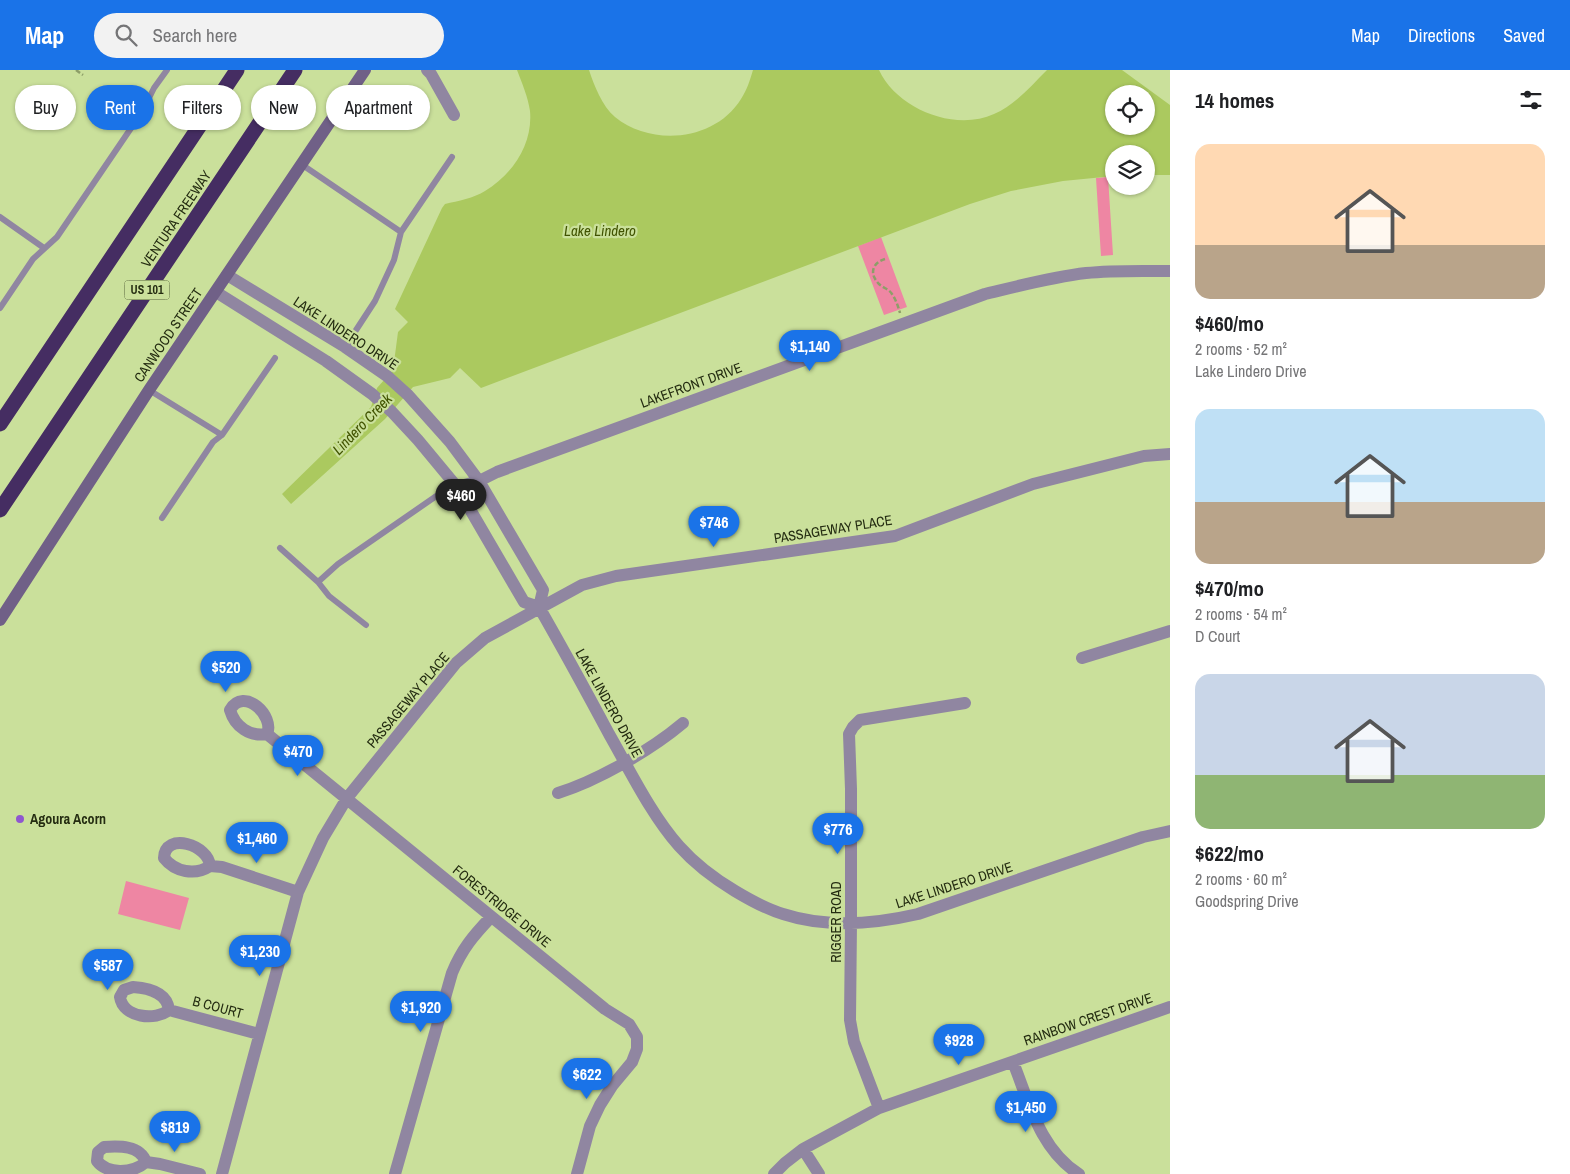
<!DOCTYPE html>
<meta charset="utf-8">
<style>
:root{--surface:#fff;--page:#f2f2f2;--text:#202124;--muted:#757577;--accent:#1a73e8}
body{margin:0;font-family:"Archivo Narrow",sans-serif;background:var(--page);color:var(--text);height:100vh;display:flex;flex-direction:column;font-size:19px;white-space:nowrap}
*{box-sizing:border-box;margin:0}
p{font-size:16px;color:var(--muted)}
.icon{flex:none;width:28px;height:28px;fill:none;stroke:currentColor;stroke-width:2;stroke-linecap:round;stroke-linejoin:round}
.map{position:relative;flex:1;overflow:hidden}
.drawer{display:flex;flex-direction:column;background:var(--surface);width:400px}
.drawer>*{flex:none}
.guide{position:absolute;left:15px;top:15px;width:475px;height:45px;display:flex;gap:10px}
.tools{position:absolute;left:1105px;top:15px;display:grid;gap:10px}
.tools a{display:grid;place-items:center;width:50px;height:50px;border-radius:50%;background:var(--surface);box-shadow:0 1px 4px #0004;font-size:25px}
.price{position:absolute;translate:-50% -42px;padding:0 11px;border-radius:18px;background:var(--accent);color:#fff;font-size:16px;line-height:32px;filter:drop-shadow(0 1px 2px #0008)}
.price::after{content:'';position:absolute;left:50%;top:30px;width:15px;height:11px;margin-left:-8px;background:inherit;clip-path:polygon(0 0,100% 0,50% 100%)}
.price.on{background:#222;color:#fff}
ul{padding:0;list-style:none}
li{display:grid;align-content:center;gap:10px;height:265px;padding:0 25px}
li span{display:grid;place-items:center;height:155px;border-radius:15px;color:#555}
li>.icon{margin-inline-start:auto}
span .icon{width:90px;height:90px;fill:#fffc;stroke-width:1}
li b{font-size:21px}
h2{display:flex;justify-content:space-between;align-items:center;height:60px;padding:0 25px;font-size:21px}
.tag{padding:0 18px;border-radius:22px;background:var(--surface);box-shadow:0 1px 4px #0004;font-size:18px;line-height:45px}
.tag.on{background:var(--accent);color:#fff}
header{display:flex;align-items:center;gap:30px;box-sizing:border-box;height:70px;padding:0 25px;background:var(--accent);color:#fff}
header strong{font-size:24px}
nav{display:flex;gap:28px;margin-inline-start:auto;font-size:18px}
.search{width:350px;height:45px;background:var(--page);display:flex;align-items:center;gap:12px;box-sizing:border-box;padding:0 18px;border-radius:28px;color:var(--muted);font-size:19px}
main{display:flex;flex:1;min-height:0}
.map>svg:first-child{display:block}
.green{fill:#ee86a3}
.water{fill:#abc95f;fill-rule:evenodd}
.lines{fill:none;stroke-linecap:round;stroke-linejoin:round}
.path{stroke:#8d9e68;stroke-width:2.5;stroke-dasharray:5 2.5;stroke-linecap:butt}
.lane{stroke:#9086a1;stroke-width:6}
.street{stroke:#9086a1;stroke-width:12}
.secondary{stroke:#706087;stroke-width:12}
.highway{stroke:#452d62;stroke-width:15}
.poi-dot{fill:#8f57cf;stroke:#cae09b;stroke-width:2}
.labels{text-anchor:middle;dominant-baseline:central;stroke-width:4.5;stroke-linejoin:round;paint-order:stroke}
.shield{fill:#cae09b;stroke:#56623a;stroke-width:1}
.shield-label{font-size:12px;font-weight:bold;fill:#242c11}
.street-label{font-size:14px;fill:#242c11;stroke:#cae09b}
.poi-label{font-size:14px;font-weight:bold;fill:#242c11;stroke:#cae09b;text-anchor:start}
.water-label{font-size:15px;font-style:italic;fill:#415301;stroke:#cae09b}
</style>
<header>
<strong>Map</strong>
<div class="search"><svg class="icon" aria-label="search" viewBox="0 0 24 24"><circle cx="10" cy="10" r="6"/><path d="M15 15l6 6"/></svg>Search here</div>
<nav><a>Map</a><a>Directions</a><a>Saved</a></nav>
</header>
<main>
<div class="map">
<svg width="1170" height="1104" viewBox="0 0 1170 1104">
<rect width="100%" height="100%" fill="#cae09b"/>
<path class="green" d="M1108 107 1113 185 1101 186 1096 108Z
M881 167 907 237 884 245 858 176Z
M126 811 189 828 180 860 118 844Z"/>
<path class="water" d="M517 0H589C594 15 602 36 615 47 652 77 715 71 741 29 747 20 750 10 753 0H879C897 39 955 62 994 44 1015 35 1031 16 1047 0H1122L1170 35V105H1146V84H1114V106L1063 111 1011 121 970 134 481 318 460 298 450 308 413 317 385 349 291 434 282 424 371 337 377 318 393 300 398 262 408 252 395 239 442 138 445 134C458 131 474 128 485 121 513 104 533 74 530 41 528 27 522 13 517 0ZM1114 24H1146V56H1114Z"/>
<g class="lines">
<path class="path" d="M76 0 83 5
M885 189C872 193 869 204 879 214 883 218 889 219 892 224 896 230 898 236 900 243"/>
<path class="lane" d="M301 94 401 162
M0 147 44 178
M0 238 33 189 57 167 142 42 154 18 167 0
M345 277 375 231 394 190 401 162 452 87
M149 320 222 365
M162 448 213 372 222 365 275 288
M280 478 318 512 329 526 366 555
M318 512 338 494 445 420 457 417"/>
<path class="street" d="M427 0 431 4 454 45
M227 205 345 277 387 306 408 325 450 372 479 411 543 520 539 537C563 579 586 621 609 664 629 699 652 746 679 776 695 794 715 809 735 821 750 830 766 839 783 844 826 858 875 854 918 844L1143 767 1170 761
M216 222 326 291 372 324 392 342 418 370 457 417 524 532 539 537
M457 417 479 411 497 402 985 224C1018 216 1052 207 1086 203 1114 200 1142 201 1170 201
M1082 588 1170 561
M267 664C275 646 244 616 230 640 235 657 250 667 267 664L605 939 629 954 637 967V979L632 992 612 1016 600 1035 590 1056 577 1104
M558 723C597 711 651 680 683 653
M210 796C209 775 165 761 164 788 175 802 195 806 210 796L222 797 298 822
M133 917C148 918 167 922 169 940 156 951 123 948 120 927L124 920Z
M169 940 259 964
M1013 992C1029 1032 1040 1080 1079 1104
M879 1038 854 972 850 950 851 853V719L849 664 853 657 860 650 965 633
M803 1079 819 1104
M146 1092C140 1075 119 1076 104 1077L98 1082 97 1091C107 1104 132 1104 146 1092L160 1094 200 1104
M222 1104 298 822 323 768 347 728 456 593 485 568 582 515 616 506 895 466 1033 414 1144 386 1170 384
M395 1104 452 903C462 879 473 866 491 847
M774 1104 785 1093 803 1079 879 1038 1170 937"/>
<path class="secondary" d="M0 550 149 320 365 0"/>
<path class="highway" d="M0 354 237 0
M0 440 295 0"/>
</g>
<circle class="poi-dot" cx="20" cy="749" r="5"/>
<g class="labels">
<rect class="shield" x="124.5" y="210.5" width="45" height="19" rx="4"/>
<g class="shield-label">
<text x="147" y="220">US 101</text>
</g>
<g class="street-label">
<text transform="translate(176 149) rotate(-56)">VENTURA FREEWAY</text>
<text transform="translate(346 263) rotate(33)">LAKE LINDERO DRIVE</text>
<text transform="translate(168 265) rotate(-56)">CANWOOD STREET</text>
<text transform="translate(691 315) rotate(-20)">LAKEFRONT DRIVE</text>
<text transform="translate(833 459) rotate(-9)">PASSAGEWAY PLACE</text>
<text transform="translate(408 630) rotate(-50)">PASSAGEWAY PLACE</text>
<text transform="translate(609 633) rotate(61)">LAKE LINDERO DRIVE</text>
<text transform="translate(954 815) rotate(-18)">LAKE LINDERO DRIVE</text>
<text transform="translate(502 836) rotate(39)">FORESTRIDGE DRIVE</text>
<text transform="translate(836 852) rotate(-90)">RIGGER ROAD</text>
<text transform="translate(218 937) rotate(15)">B COURT</text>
<text transform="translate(1088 949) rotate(-19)">RAINBOW CREST DRIVE</text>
</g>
<g class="poi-label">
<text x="30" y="749">Agoura Acorn</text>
</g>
<g class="water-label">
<text x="600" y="160">Lake Lindero</text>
<text transform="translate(362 354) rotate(-46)">Lindero Creek</text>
</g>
</g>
</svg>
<div class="tools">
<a><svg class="icon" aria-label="locate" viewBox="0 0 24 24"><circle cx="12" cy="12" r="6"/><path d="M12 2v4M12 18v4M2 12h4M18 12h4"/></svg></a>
<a><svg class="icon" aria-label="layers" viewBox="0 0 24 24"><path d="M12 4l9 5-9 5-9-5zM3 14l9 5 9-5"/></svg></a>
</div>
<b class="price" style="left:810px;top:302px">$1,140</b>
<b class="price on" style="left:461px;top:451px">$460</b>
<b class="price" style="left:714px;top:478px">$746</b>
<b class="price" style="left:226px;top:623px">$520</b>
<b class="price" style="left:298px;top:707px">$470</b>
<b class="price" style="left:838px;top:785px">$776</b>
<b class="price" style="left:257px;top:794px">$1,460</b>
<b class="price" style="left:260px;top:907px">$1,230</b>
<b class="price" style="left:108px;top:921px">$587</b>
<b class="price" style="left:421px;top:963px">$1,920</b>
<b class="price" style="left:959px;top:996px">$928</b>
<b class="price" style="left:587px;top:1030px">$622</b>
<b class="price" style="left:1026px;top:1063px">$1,450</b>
<b class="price" style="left:175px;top:1083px">$819</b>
<div class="guide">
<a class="tag">Buy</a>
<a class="tag on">Rent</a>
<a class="tag">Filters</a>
<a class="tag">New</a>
<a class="tag">Apartment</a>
</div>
</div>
<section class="drawer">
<h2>14 homes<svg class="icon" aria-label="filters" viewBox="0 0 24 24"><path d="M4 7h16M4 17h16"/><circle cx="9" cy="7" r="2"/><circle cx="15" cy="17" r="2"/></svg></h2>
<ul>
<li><span style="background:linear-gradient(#ffd9b3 65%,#b9a48a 0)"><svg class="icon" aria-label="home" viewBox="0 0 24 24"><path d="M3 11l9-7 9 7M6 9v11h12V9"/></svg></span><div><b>$460/mo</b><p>2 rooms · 52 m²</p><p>Lake Lindero Drive</p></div></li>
<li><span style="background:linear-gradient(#bfe0f5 60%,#b9a48a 0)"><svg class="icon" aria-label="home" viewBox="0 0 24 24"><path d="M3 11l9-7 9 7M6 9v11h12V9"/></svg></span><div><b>$470/mo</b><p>2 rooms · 54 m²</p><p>D Court</p></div></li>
<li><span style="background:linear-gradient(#c9d6e8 65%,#8fb573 0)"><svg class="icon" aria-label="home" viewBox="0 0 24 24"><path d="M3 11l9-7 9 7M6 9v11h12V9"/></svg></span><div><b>$622/mo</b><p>2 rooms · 60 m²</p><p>Goodspring Drive</p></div></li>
</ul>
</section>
</main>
